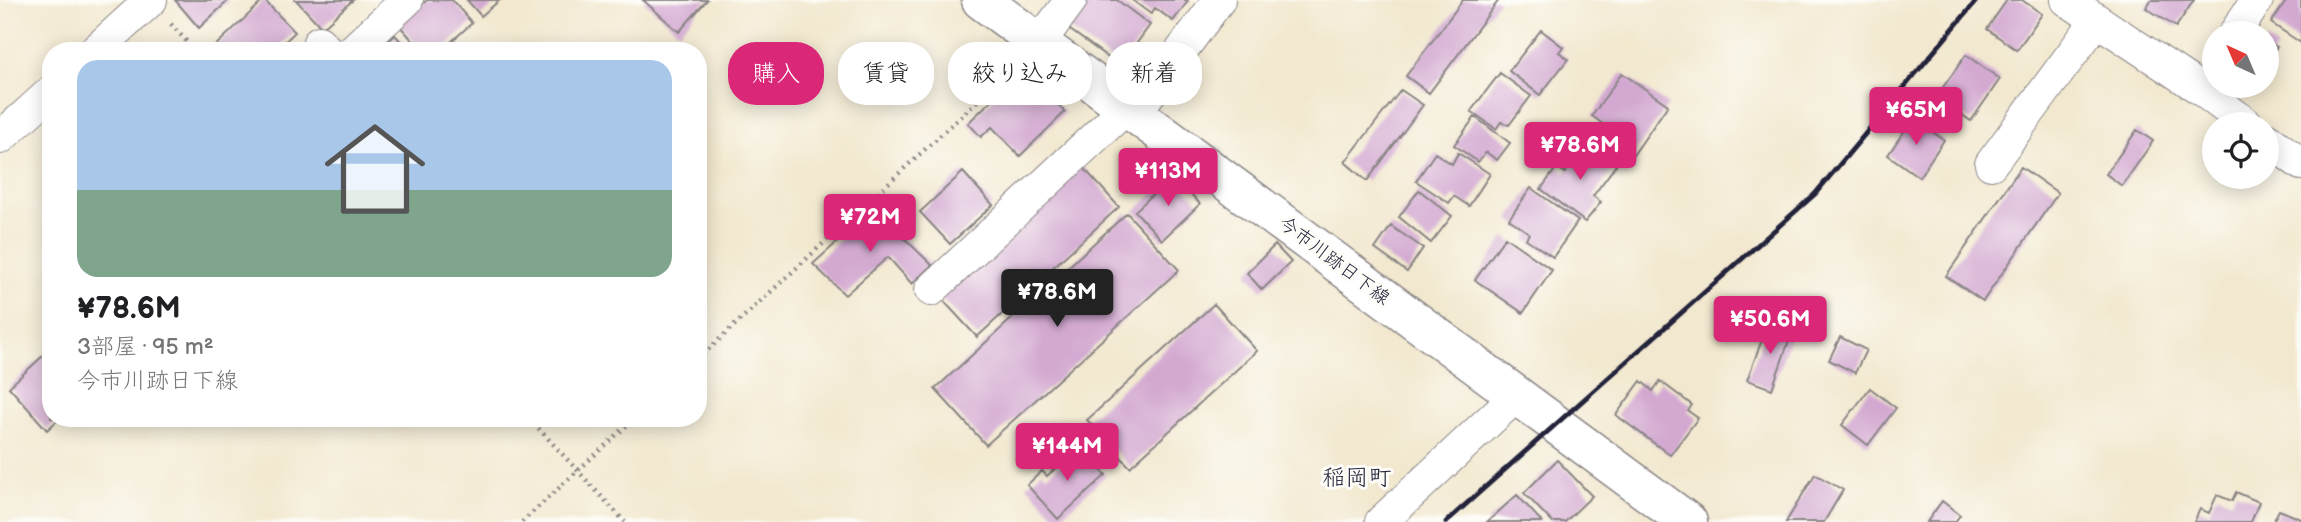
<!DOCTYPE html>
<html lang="ja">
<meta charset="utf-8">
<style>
:root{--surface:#fff;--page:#f2f2f2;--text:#202124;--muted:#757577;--line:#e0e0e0;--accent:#db2777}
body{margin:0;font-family:"Balsamiq Sans","Klee One",sans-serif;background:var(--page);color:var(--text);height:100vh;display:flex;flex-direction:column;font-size:26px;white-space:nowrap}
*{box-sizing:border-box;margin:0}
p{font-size:23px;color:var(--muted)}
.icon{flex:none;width:38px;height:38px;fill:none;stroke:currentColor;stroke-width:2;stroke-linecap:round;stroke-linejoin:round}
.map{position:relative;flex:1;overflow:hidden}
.panel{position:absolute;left:42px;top:42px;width:665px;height:385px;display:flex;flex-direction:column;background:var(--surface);border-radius:28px;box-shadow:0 4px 18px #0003}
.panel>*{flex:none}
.guide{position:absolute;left:728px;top:42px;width:665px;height:63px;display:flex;gap:14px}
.needle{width:46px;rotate:316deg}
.controls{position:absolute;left:2202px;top:21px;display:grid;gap:14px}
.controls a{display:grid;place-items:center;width:77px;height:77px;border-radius:50%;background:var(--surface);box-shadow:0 4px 18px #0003;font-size:35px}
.price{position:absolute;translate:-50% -60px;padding:0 16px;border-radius:7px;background:var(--accent);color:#fff;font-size:23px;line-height:46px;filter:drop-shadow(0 2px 4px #0008)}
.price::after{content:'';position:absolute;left:50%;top:42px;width:21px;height:16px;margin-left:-10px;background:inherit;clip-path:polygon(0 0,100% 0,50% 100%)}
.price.selected{background:#222;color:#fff}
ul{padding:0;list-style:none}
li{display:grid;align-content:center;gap:14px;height:371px;padding:0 35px}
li+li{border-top:2px solid var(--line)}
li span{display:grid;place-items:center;height:217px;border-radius:21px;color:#555}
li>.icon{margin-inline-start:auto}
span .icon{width:126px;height:126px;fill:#fffc;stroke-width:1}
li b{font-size:30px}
.tag{padding:0 24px;border-radius:28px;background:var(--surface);box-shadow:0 4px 18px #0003;font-size:24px;line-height:63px}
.tag.selected{background:var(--accent);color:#fff}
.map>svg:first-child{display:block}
.building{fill:#d3a9d2}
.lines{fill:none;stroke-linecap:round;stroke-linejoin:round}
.minor-casing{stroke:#8a8585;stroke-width:34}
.tertiary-casing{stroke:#8a8585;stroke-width:41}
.path{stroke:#8a8585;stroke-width:4.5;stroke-dasharray:2 5;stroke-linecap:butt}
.minor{stroke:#fff;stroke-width:32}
.tertiary{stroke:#fff;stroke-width:38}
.rail{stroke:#22223b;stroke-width:5}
.labels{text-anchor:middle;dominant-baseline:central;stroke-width:6;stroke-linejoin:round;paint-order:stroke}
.street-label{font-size:19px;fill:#22223b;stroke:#fdfcf7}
.quarter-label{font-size:23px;fill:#22223b;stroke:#fdfcf7}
</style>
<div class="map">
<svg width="2301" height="522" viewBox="0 0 2301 522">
<rect width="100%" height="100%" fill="#fdfcf7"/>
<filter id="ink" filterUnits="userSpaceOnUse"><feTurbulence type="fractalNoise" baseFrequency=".0143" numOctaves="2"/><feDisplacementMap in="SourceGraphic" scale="14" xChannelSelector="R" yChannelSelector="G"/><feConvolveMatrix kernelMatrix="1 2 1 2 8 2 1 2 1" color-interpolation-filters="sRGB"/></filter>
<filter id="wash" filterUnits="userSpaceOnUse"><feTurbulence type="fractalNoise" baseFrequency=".00686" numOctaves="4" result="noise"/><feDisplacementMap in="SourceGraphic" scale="28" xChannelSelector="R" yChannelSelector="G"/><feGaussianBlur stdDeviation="1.57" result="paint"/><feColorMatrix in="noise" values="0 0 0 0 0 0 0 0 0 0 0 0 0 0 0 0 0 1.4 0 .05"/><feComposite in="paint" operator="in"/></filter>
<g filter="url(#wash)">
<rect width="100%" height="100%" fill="#f2e8cf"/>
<g id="blocks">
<path class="building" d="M175 0H229L199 28Z
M264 0 295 32 275 51H218L214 47Z
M296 0H353L322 28Z
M427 0H452L472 23 441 51H422L399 25Z
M467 0H500L481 16Z
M643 0H707L679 32Z
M1086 0H1117L1150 25 1120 66 1066 27Z
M1132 0H1186L1188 1 1173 21 1155 8 1151 14Z
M1463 0H1499L1429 93 1406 76Z
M2007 0H2022L2042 14 2017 50 1987 29Z
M2151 0H2194L2176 27 2146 8Z
M2287 0H2301V43L2271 23Z
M1541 30 1563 47 1559 52 1568 59 1540 95 1509 71Z
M395 35 410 51H378Z
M2266 40 2277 47 2266 63Z
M1966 55 2000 79 1971 121 1936 97Z
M1024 69 1065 112 1020 156 992 127 981 137 968 123Z
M1500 73 1531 96 1509 125 1501 122 1496 129 1471 111Z
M1622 73 1668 105 1629 161 1594 137 1603 124 1592 116Z
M2234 86H2251L2246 94Z
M1401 90 1423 105 1367 181 1345 162Z
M1475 117 1510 143 1497 160 1486 152 1478 162 1454 145Z
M1913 118 1944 140 1919 177 1888 155Z
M2137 130 2153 141 2122 186 2106 174Z
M1586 143 1616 165 1593 196 1601 202 1585 222 1541 189 1557 167 1565 173Z
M1435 153 1452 164 1458 153 1490 174 1469 206 1454 196 1449 203 1416 181Z
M1082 166 1119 207 977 337 940 297Z
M2021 167 2058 193 1983 301 1946 276Z
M963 172 993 205 950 244 920 212Z
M1174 175 1200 204 1162 240 1135 211Z
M1531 188 1578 221 1553 257 1526 239 1529 233 1509 219Z
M1419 190 1452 216 1431 243 1399 217Z
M874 209 932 265 912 284 888 257 845 295 813 264Z
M1127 213 1179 270 986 445 935 389Z
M1391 226 1423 248 1407 272 1375 249Z
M1505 237 1552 270 1523 313 1475 280Z
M1275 245 1291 262 1262 290 1247 273Z
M1214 304 1257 351 1130 467 1087 420Z
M1768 324 1792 332 1772 389 1747 380Z
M1840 337 1866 350 1855 373 1829 360Z
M46 353 51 358V418H60L47 430 9 387Z
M1641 381 1653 391 1660 381 1692 405 1688 411 1698 418 1670 455 1616 415Z
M1870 388 1896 408 1868 445 1842 425Z
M1079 447 1106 475 1058 519 1027 485 1042 471 1047 476Z
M1557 460 1592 496 1565 522H1552L1524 493Z
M1815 474 1843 490 1824 522H1786Z
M2236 492 2259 502 2251 522H2194L2200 509 2209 513 2217 495 2232 501Z
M1517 495 1542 522H1487Z
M1942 501 1960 515 1955 522H1927Z
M2279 510 2301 519V522H2273Z"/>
</g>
</g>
<g filter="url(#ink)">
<use href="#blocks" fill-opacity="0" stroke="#8a8585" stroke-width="2"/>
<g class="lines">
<g class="minor-casing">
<path id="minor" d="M2067 0 2199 88 2247 124
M2235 33 2257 0
M319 42 328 51
M1039 43 1071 0
M95 51 151 0
M352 51 407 0
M1135 113 1219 0
M0 138 51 92
M2266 138 2301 164
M1991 164 2097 20
M931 290 1127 107
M1381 522 1516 396"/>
</g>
<g class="tertiary-casing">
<path id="tertiary" d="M981 0 1688 522"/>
</g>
<path class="path" d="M171 24 195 51
M698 359 1013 68
M529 418 625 522
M522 522 635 418"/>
<use href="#minor" class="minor"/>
<use href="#tertiary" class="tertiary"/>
<path class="rail" d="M1446 522 1815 194 1977 0"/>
</g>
</g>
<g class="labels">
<g class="street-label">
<text transform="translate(1334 261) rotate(37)">今市川跡日下線</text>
</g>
<g class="quarter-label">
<text x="1357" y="478">稲岡町</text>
</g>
</g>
</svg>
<div class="controls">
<a><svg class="needle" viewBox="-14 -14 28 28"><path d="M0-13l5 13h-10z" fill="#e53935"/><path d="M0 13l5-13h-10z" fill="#757577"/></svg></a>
<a><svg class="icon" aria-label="locate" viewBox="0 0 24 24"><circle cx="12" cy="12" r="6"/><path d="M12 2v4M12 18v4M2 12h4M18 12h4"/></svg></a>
</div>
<b class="price" style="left:1916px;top:147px">¥65M</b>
<b class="price" style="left:1580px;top:182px">¥78.6M</b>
<b class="price" style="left:1168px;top:208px">¥113M</b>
<b class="price" style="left:870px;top:254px">¥72M</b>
<b class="price selected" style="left:1057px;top:329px">¥78.6M</b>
<b class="price" style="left:1770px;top:356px">¥50.6M</b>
<b class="price" style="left:1067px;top:483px">¥144M</b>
<div class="guide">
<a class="tag selected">購入</a>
<a class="tag">賃貸</a>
<a class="tag">絞り込み</a>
<a class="tag">新着</a>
</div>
<section class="panel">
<ul>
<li><span style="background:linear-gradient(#a9c7e8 60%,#7fa58c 0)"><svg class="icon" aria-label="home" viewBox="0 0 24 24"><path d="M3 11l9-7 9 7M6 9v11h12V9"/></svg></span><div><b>¥78.6M</b><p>3部屋 · 95 m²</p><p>今市川跡日下線</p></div></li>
</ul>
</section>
</div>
